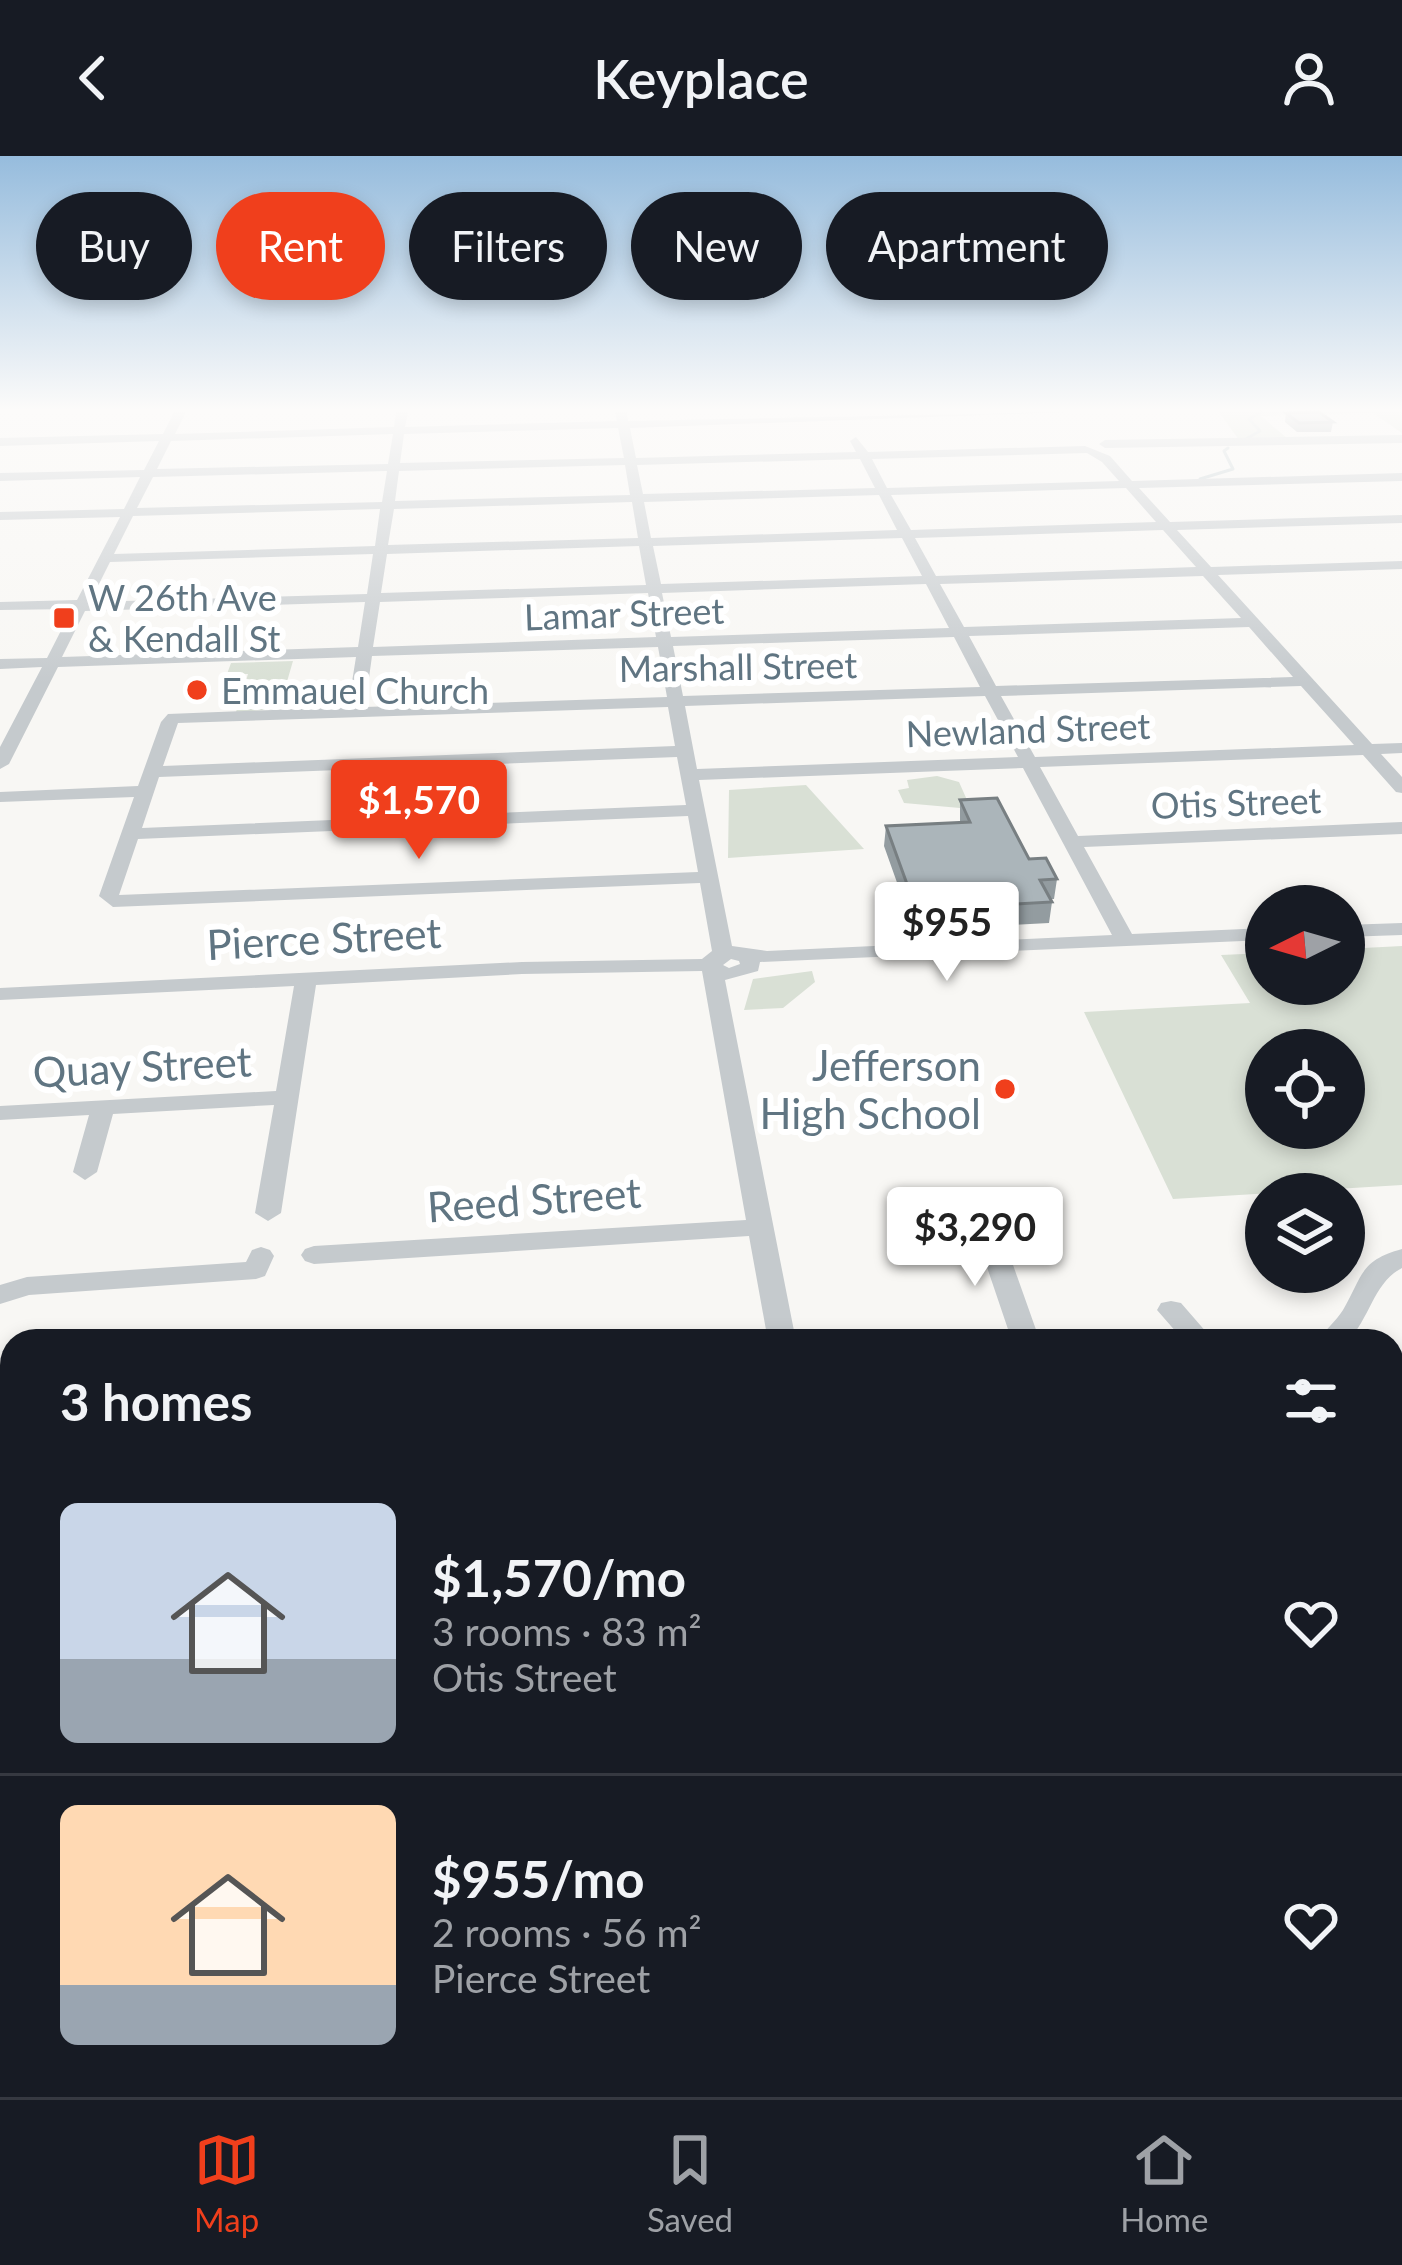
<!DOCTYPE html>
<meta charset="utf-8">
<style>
:root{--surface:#171b24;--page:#20242c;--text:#f1f3f6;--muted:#9ea1a6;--line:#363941;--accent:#f03f1c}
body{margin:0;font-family:Lato,sans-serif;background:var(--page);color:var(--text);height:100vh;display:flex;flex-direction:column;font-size:45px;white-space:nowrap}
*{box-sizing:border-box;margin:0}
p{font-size:39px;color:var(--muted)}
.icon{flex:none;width:66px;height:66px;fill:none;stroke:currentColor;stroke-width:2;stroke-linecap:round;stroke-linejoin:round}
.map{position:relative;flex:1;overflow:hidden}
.panel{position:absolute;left:0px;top:1173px;width:1404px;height:768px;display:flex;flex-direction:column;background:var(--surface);border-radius:36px 36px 0 0;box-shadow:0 6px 18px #0003}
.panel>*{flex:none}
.hud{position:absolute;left:36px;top:36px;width:1332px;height:108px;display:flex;gap:24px}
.needle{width:78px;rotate:265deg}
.buttons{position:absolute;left:1245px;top:729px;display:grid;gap:24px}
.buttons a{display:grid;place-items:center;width:120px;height:120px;border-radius:50%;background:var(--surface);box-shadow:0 6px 18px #0003;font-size:60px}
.price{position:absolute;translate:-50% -102px;padding:0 27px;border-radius:12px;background:#fff;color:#222;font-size:39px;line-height:78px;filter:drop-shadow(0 3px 6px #0008)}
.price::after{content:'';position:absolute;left:50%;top:72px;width:36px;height:27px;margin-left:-18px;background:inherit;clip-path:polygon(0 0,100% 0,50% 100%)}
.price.active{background:var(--accent);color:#fff}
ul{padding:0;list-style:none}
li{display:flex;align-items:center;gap:36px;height:300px;padding:0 60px}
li+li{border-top:3px solid var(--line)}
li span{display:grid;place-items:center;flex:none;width:336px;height:240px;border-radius:18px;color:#555}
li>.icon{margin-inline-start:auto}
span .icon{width:144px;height:144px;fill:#fffc;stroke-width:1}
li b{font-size:51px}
h2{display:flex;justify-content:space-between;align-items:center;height:144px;padding:0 60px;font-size:51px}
.chip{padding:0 42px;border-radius:54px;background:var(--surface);box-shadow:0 6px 18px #0003;font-size:42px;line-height:108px}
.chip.active{background:var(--accent);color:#fff}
header{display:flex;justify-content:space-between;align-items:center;height:156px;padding:0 60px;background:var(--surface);font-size:54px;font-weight:600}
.dock{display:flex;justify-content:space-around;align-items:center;height:168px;border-top:3px solid var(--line);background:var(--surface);font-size:33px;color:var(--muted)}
.dock a{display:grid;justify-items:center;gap:6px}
.dock .active{color:var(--accent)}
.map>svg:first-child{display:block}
.green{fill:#d9e0d5;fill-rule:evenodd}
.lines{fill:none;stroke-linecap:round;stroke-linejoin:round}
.stream{stroke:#bbc9cd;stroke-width:3}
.minor{fill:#c5cacd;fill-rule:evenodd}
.wall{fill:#939ca0}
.building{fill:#abb5ba;stroke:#787f82;stroke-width:3}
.poi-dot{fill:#f03f1c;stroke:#fff;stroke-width:4.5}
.labels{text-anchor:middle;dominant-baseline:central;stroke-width:12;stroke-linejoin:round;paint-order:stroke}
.far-poi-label{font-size:36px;fill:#607582;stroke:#fff;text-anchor:start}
.far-street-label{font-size:36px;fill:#607582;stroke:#fff}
.street-label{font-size:42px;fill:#607582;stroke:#fff}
.poi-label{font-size:42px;fill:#607582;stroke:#fff;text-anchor:end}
</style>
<header><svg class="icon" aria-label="back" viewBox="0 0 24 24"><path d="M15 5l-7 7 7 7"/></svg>Keyplace<svg class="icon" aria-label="person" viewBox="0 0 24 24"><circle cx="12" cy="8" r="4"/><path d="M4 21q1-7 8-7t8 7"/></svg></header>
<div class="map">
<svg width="1402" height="1941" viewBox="0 0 1402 1941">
<rect width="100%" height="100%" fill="#f8f7f4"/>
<path class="green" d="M1219 256H1402V277L1373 257 1261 260 1288 283 1239 284Z
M293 505 286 529 349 528 347 549 236 556 248 518H227L231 507Z
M937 620 959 626 971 653 904 647 898 634 909 632 907 624Z
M806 629 864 693 728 702 729 634Z
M1402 790V1029L1173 1043 1084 856 1250 847 1221 799 1266 797V828H1344V793ZM1266 894H1344V972H1266Z
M812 815 815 826 783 852 744 854 753 823Z"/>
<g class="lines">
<path class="stream" d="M1246 283 1260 275 1249 263 1261 256
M1200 323 1233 313 1224 295 1228 292"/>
<path class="minor" d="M174 256H186L175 278 394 271 396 256H408L405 271 617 265 615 256H627L628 265 1069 256 630 272 636 302 856 296 850 285 856 281 868 296 1085 290 1110 300 1132 325 1402 317V325L1139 332 1170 366 1402 359V367L1177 374 1211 411 1402 405V413L1218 419 1372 588 1402 587V597L1381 598 1402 621V637L1396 636 1363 599 1040 611 1078 680 1402 666V678L1084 691 1132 778 1266 772V784L760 806 758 815 725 824 796 1185H768L749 1080 314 1108 305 1105 301 1099 305 1093 314 1090 746 1064 702 815 522 818 316 829 281 1057 268 1065 255 1057 274 949 113 958 97 1016 85 1024 73 1016 89 959 0 964V950L276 935 294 830 0 844V832L522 806 702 803 712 795 700 727 113 751 99 740 134 641 0 646V636L138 630 161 566 168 558 348 551 356 501 58 511 9 608 0 613V591L42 511 0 513V503L47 502 72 453 0 454V446L77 444 120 361 0 364V356L124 353 140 321 0 325V317L144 314 159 285 0 290V282L163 278ZM618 272 624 302 400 307 404 278ZM393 278 388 308 157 313 171 285ZM1087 297 1102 306 1119 325 887 332 872 303ZM860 303 875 332 643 338 637 309ZM625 309 630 339 395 345 399 315ZM387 315 382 346 137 352 153 321ZM1126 332 1156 366 911 374 891 339ZM879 339 897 374 651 382 644 346ZM632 346 638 382 388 389 394 353ZM380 353 375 390 114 398 133 360ZM1163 374 1196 411 936 420 915 382ZM902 382 922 420 661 428 653 390ZM639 390 646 429 381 437 387 398ZM373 398 367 438 90 446 110 406ZM1203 420 1241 462 964 471 940 428ZM926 428 949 472 671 481 662 437ZM648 437 656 481 373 491 380 446ZM365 446 358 491 62 501 85 455ZM1249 471 1293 521 996 530 969 480ZM954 481 980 531 683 540 673 490ZM658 491 667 541 365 551 372 500ZM1301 530 1354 589 1035 601 1001 540ZM985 540 1018 601 697 613 685 550ZM668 551 675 590 163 610 178 567ZM677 601 686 649 142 672 159 621ZM1023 612 1112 779 767 795 732 790 699 624ZM688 660 698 716 119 739 138 683ZM731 803 739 805 740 808 729 812 723 809Z
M1402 279V287L1105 292 1099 288 1105 284Z
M1402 767V779L1344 781V769Z
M983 1053 996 1061 1040 1185H1012L970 1061Z
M261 1091 270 1094 274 1100 265 1120 256 1123 29 1139 0 1148V1129L27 1121 246 1106 252 1094Z
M1402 1093V1112C1374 1126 1370 1162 1348 1185H1318C1325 1174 1336 1165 1343 1154 1363 1120 1359 1105 1402 1093Z
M1171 1145 1181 1147 1214 1185H1184L1157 1154 1161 1147Z
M0 1300H12V1322H0Z
M1402 1440V1466L1392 1467V1441Z
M0 1545H12V1575H0Z
M12 1752V1788L0 1789V1753Z
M1392 1752 1402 1753V1789L1392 1788Z
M107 1929H149L146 1941H104Z
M1130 1929H1172L1175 1941H1133Z"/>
</g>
<path class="wall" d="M1286 257 1333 266 1331 276H1297L1285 266Z
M960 644 1029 703 1057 723 1054 743H1051L1052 746 1049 767 1012 769 1004 750 905 749 884 690 886 670 960 666Z"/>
<path class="building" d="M1319 256 1333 266 1299 267 1286 257Z
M997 642 1029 703 1046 702 1057 723 1040 724 1052 746 1015 748 1006 729 907 728 886 670 970 666 960 644Z"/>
<linearGradient id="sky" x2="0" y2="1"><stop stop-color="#96bcdd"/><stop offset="0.48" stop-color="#fcfbfa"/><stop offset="1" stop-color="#fcfbfa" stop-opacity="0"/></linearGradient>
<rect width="1402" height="528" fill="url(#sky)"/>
<g class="poi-dot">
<rect x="52" y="450" width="24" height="24" rx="6"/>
<circle cx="197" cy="534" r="12"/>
<circle cx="1005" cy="933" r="12"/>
</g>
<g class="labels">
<g class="far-poi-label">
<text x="88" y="441">W 26th Ave<tspan x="88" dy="41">&amp; Kendall St</tspan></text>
<text x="221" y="534">Emmauel Church</text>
</g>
<g class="far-street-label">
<text transform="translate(624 457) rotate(-2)">Lamar Street</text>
<text transform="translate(738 510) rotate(-1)">Marshall Street</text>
<text transform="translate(1028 573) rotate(-2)">Newland Street</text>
<text transform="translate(1236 646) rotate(-2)">Otis Street</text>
</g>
<g class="street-label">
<text transform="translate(324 782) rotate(-3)">Pierce Street</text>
<text transform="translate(142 910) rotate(-3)">Quay Street</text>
<text transform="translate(534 1043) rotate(-4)">Reed Street</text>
</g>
<g class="poi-label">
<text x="981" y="909">Jefferson<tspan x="981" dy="48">High School</tspan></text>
</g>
</g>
</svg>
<div class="buttons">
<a><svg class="needle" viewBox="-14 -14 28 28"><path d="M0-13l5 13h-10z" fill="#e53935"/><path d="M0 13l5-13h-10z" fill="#9ea1a6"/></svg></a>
<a><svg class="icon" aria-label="locate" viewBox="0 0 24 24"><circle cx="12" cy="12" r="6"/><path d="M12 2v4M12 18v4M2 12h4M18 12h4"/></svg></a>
<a><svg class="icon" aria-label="layers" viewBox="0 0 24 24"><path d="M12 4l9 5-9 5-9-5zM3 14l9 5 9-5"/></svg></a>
</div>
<b class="price active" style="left:419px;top:706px">$1,570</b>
<b class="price" style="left:947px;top:828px">$955</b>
<b class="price" style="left:975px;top:1133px">$3,290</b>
<div class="hud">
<a class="chip">Buy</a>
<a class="chip active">Rent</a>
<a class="chip">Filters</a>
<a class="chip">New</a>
<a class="chip">Apartment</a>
</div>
<section class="panel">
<h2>3 homes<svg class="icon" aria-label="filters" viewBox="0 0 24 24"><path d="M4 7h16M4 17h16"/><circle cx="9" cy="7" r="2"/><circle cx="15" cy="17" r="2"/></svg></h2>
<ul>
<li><span style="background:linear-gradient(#c9d6e8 65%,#9aa5b1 0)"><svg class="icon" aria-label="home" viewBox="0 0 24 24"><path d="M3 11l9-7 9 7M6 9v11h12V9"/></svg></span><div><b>$1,570/mo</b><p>3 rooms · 83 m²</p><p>Otis Street</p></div><svg class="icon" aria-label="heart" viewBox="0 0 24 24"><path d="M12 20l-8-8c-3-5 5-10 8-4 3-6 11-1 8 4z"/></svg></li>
<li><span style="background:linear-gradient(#ffd9b3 75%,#9aa5b1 0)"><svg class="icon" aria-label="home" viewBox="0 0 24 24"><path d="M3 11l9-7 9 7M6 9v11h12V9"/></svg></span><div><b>$955/mo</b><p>2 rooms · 56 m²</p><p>Pierce Street</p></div><svg class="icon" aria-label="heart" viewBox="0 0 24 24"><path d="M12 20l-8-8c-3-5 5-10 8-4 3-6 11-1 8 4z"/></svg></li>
</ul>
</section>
</div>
<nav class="dock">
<a class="active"><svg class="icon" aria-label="map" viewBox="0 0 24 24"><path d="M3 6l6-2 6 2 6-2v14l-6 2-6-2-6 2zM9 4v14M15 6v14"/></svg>Map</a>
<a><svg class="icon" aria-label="saved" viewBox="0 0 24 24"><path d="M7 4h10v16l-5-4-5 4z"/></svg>Saved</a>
<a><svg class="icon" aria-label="home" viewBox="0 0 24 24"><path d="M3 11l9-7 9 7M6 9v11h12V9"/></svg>Home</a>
</nav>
